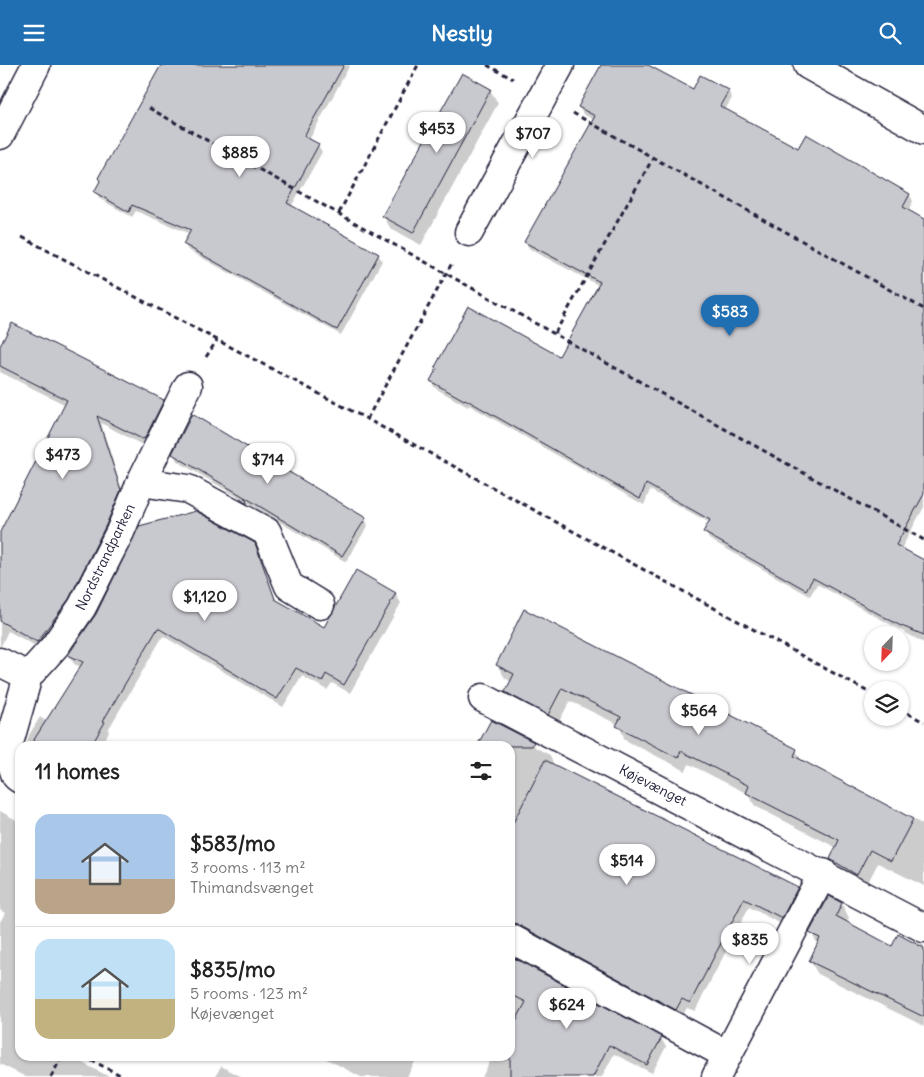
<!DOCTYPE html>
<meta charset="utf-8">
<style>
:root{--surface:#fff;--page:#f2f2f2;--text:#222;--muted:#767676;--line:#e0e0e0;--accent:#1f6fb2}
body{margin:0;font-family:Delius,sans-serif;background:var(--page);color:var(--text);height:100vh;display:flex;flex-direction:column;font-size:19px;white-space:nowrap}
*{box-sizing:border-box;margin:0}
p{font-size:16px;color:var(--muted)}
.icon{flex:none;width:28px;height:28px;fill:none;stroke:currentColor;stroke-width:2;stroke-linecap:round;stroke-linejoin:round}
.map{position:relative;flex:1;overflow:hidden}
.sheet{position:absolute;left:15px;top:676px;width:500px;height:320px;display:flex;flex-direction:column;background:var(--surface);border-radius:15px;box-shadow:0 1px 4px #0004}
.sheet>*{flex:none}
.needle{width:32px;rotate:203deg}
.fabs{position:absolute;left:864px;top:561px;display:grid;gap:10px}
.fabs a{display:grid;place-items:center;width:45px;height:45px;border-radius:50%;background:var(--surface);box-shadow:0 1px 4px #0004;font-size:25px}
.price{position:absolute;translate:-50% -42px;padding:0 11px;border-radius:18px;background:#fff;color:#222;font-size:16px;line-height:32px;filter:drop-shadow(0 1px 2px #0008)}
.price::after{content:'';position:absolute;left:50%;top:30px;width:15px;height:11px;margin-left:-8px;background:inherit;clip-path:polygon(0 0,100% 0,50% 100%)}
.price.selected{background:var(--accent);color:#fff}
ul{padding:0;list-style:none}
li{display:flex;align-items:center;gap:15px;height:125px;padding:0 20px}
li+li{border-top:1px solid var(--line)}
li span{display:grid;place-items:center;flex:none;width:140px;height:100px;border-radius:15px;color:#555}
li>.icon{margin-inline-start:auto}
span .icon{width:60px;height:60px;fill:#fffc;stroke-width:1}
li b{font-size:21px}
h2{display:flex;justify-content:space-between;align-items:center;height:60px;padding:0 20px;font-size:21px}
header{display:flex;justify-content:space-between;align-items:center;height:65px;padding:0 20px;background:var(--accent);color:#fff;font-size:22px;font-weight:800}
.map>svg:first-child{display:block}
.shadow{fill:#0003}
.building{fill:#c8c8cf;stroke:#22223b}
.lines{fill:none;stroke-linecap:round;stroke-linejoin:round}
.minor-casing{stroke:#22223b;stroke-width:31}
.path{stroke:#22223b;stroke-width:3;stroke-dasharray:5 4;stroke-linecap:butt}
.minor{stroke:#fff;stroke-width:28}
.labels{text-anchor:middle;dominant-baseline:central;stroke-width:4;stroke-linejoin:round;paint-order:stroke}
.street-label{font-size:14px;fill:#22223b;stroke:#fff}
</style>
<header><svg class="icon" aria-label="menu" viewBox="0 0 24 24"><path d="M4 6h16M4 12h16M4 18h16"/></svg>Nestly<svg class="icon" aria-label="search" viewBox="0 0 24 24"><circle cx="10" cy="10" r="6"/><path d="M15 15l6 6"/></svg></header>
<div class="map">
<svg width="924" height="1012" viewBox="0 0 924 1012">
<rect width="100%" height="100%" fill="#fff"/>
<filter id="ink" filterUnits="userSpaceOnUse"><feTurbulence type="fractalNoise" baseFrequency=".02" numOctaves="2"/><feDisplacementMap in="SourceGraphic" scale="10" xChannelSelector="R" yChannelSelector="G"/><feConvolveMatrix kernelMatrix="1 2 1 2 8 2 1 2 1" color-interpolation-filters="sRGB"/></filter>
<g filter="url(#ink)">
<path class="shadow" d="M162 0H350L309 75 318 80 322 87 291 142 378 189 382 196 341 270 188 185 184 179 190 169 136 146 132 152 100 134 96 127Z
M602 0H646L693 26H728L732 33 725 45 798 85 909 129 913 136 908 147 924 156V442L901 484 924 496V578L817 519 810 531 709 474 705 467 710 458 650 425 644 440 469 340 468 342 435 323 431 316 437 304 436 302 560 293 600 221 529 184 525 177 594 55 583 49 579 42Z
M490 25 498 38 421 180 391 164 383 151Z
M0 284 163 336 168 345 148 383 101 358 125 435 43 585 8 566 0 583V471L66 340 0 307Z
M174 389 365 454 368 460 346 497 248 438 250 444 245 441 243 435 177 396Z
M254 479 276 536 325 564 395 529 401 538 350 628 332 618 327 625 302 611 283 642 163 571 108 665 109 667 103 678 108 681H26L29 670 40 652 47 657 81 602 74 599 69 590Z
M497 600 796 685 803 698 924 760V821L878 798 865 823 839 808 831 794 837 783 755 741 748 729 689 699 686 706 625 675 619 660 570 636 556 662 514 640 506 627 512 617 505 613Z
M491 656 533 678 536 683 550 690 554 701 797 823 802 832 787 862 749 842 695 946 687 943 681 953 510 867V681H479Z
M0 746 20 757V991H69L110 1012H26L0 999V857L5 848 0 845Z
M842 839 849 853 846 858 892 883 899 871 924 880V961L818 909 810 896 818 880 811 867Z
M510 892 661 973 666 982 652 1008 614 989 602 1012H482L493 991H510Z
M321 991H418L407 1012H361Z
M221 1001 242 1012H215Z"/>
<path class="building" d="M161 0H344L304 71 319 79 287 138 379 189 337 265 183 179 191 165 132 140 129 147 94 127 100 116 98 113Z
M601 0H648L693 24 700 10 729 25 720 41 798 83 806 69 910 129 903 142 924 154V429L896 480 924 495V570L899 560 813 513 806 525 703 467 710 455 646 419 640 434 465 334 464 335 430 316 437 303 435 302 468 241 559 291 600 217 524 177 595 51 578 42Z
M462 8 491 24 413 168 382 151Z
M12 258 164 335 145 373 142 374 97 351 121 425 106 460 69 534 37 577 0 556V467L67 335 0 301V281Z
M192 349 366 453 342 491 246 433 247 439 240 434 246 433 172 389Z
M196 446 255 478 275 534 324 562 356 505 396 528 344 620 326 609 322 617 296 603 277 634 158 563 103 656 105 657 91 681H30L83 597 68 590 96 549 139 461Z
M524 544 797 684 794 691 913 754 891 796 870 785 857 810 830 794 839 775 746 728 749 721 681 686 678 693 616 661 621 652 562 623 548 650 505 627 514 609 496 600Z
M491 655 534 677 532 681H477Z
M545 695 798 822 782 853 744 834 690 938 682 934 676 945 517 859 510 857V764Z
M829 831 842 838 836 851 892 881 898 869 924 883V952L809 896 820 873 809 868Z
M510 891 662 972 647 1000 609 980 593 1012H510V967L526 937 510 929Z"/>
<g class="lines">
<g class="minor-casing">
<path id="minor" d="M808 0 924 65
M0 70 36 0
M469 167 560 0
M141 417 188 321
M0 597 28 611
M483 633 924 863
M20 714 16 711 7 685 28 611 55 581 82 542 120 467 141 417 188 424 267 467 289 521 320 540
M510 873 727 990
M716 1012 823 808"/>
</g>
<path class="path" d="M487 0 513 14
M149 43 924 475
M573 48 924 244
M339 148 418 0
M22 172 367 354 872 629
M555 268 653 93
M206 292 217 275
M367 354 452 198
M900 644 924 657
M83 991 124 1012
M51 1012 62 991"/>
<use href="#minor" class="minor"/>
</g>
</g>
<g class="labels">
<g class="street-label">
<text transform="translate(105 492) rotate(-64)">Nordstrandparken</text>
<text transform="translate(653 720) rotate(27)">Køjevænget</text>
</g>
</g>
</svg>
<div class="fabs">
<a><svg class="needle" viewBox="-14 -14 28 28"><path d="M0-13l5 13h-10z" fill="#e53935"/><path d="M0 13l5-13h-10z" fill="#767676"/></svg></a>
<a><svg class="icon" aria-label="layers" viewBox="0 0 24 24"><path d="M12 4l9 5-9 5-9-5zM3 14l9 5 9-5"/></svg></a>
</div>
<b class="price" style="left:437px;top:89px">$453</b>
<b class="price" style="left:533px;top:94px">$707</b>
<b class="price" style="left:240px;top:113px">$885</b>
<b class="price selected" style="left:730px;top:272px">$583</b>
<b class="price" style="left:63px;top:415px">$473</b>
<b class="price" style="left:268px;top:420px">$714</b>
<b class="price" style="left:205px;top:557px">$1,120</b>
<b class="price" style="left:699px;top:671px">$564</b>
<b class="price" style="left:627px;top:821px">$514</b>
<b class="price" style="left:750px;top:900px">$835</b>
<b class="price" style="left:567px;top:965px">$624</b>
<section class="sheet">
<h2>11 homes<svg class="icon" aria-label="filters" viewBox="0 0 24 24"><path d="M4 7h16M4 17h16"/><circle cx="9" cy="7" r="2"/><circle cx="15" cy="17" r="2"/></svg></h2>
<ul>
<li><span style="background:linear-gradient(#a9c7e8 65%,#b9a48a 0)"><svg class="icon" aria-label="home" viewBox="0 0 24 24"><path d="M3 11l9-7 9 7M6 9v11h12V9"/></svg></span><div><b>$583/mo</b><p>3 rooms · 113 m²</p><p>Thimandsvænget</p></div></li>
<li><span style="background:linear-gradient(#bfe0f5 60%,#c2b280 0)"><svg class="icon" aria-label="home" viewBox="0 0 24 24"><path d="M3 11l9-7 9 7M6 9v11h12V9"/></svg></span><div><b>$835/mo</b><p>5 rooms · 123 m²</p><p>Køjevænget</p></div></li>
</ul>
</section>
</div>
